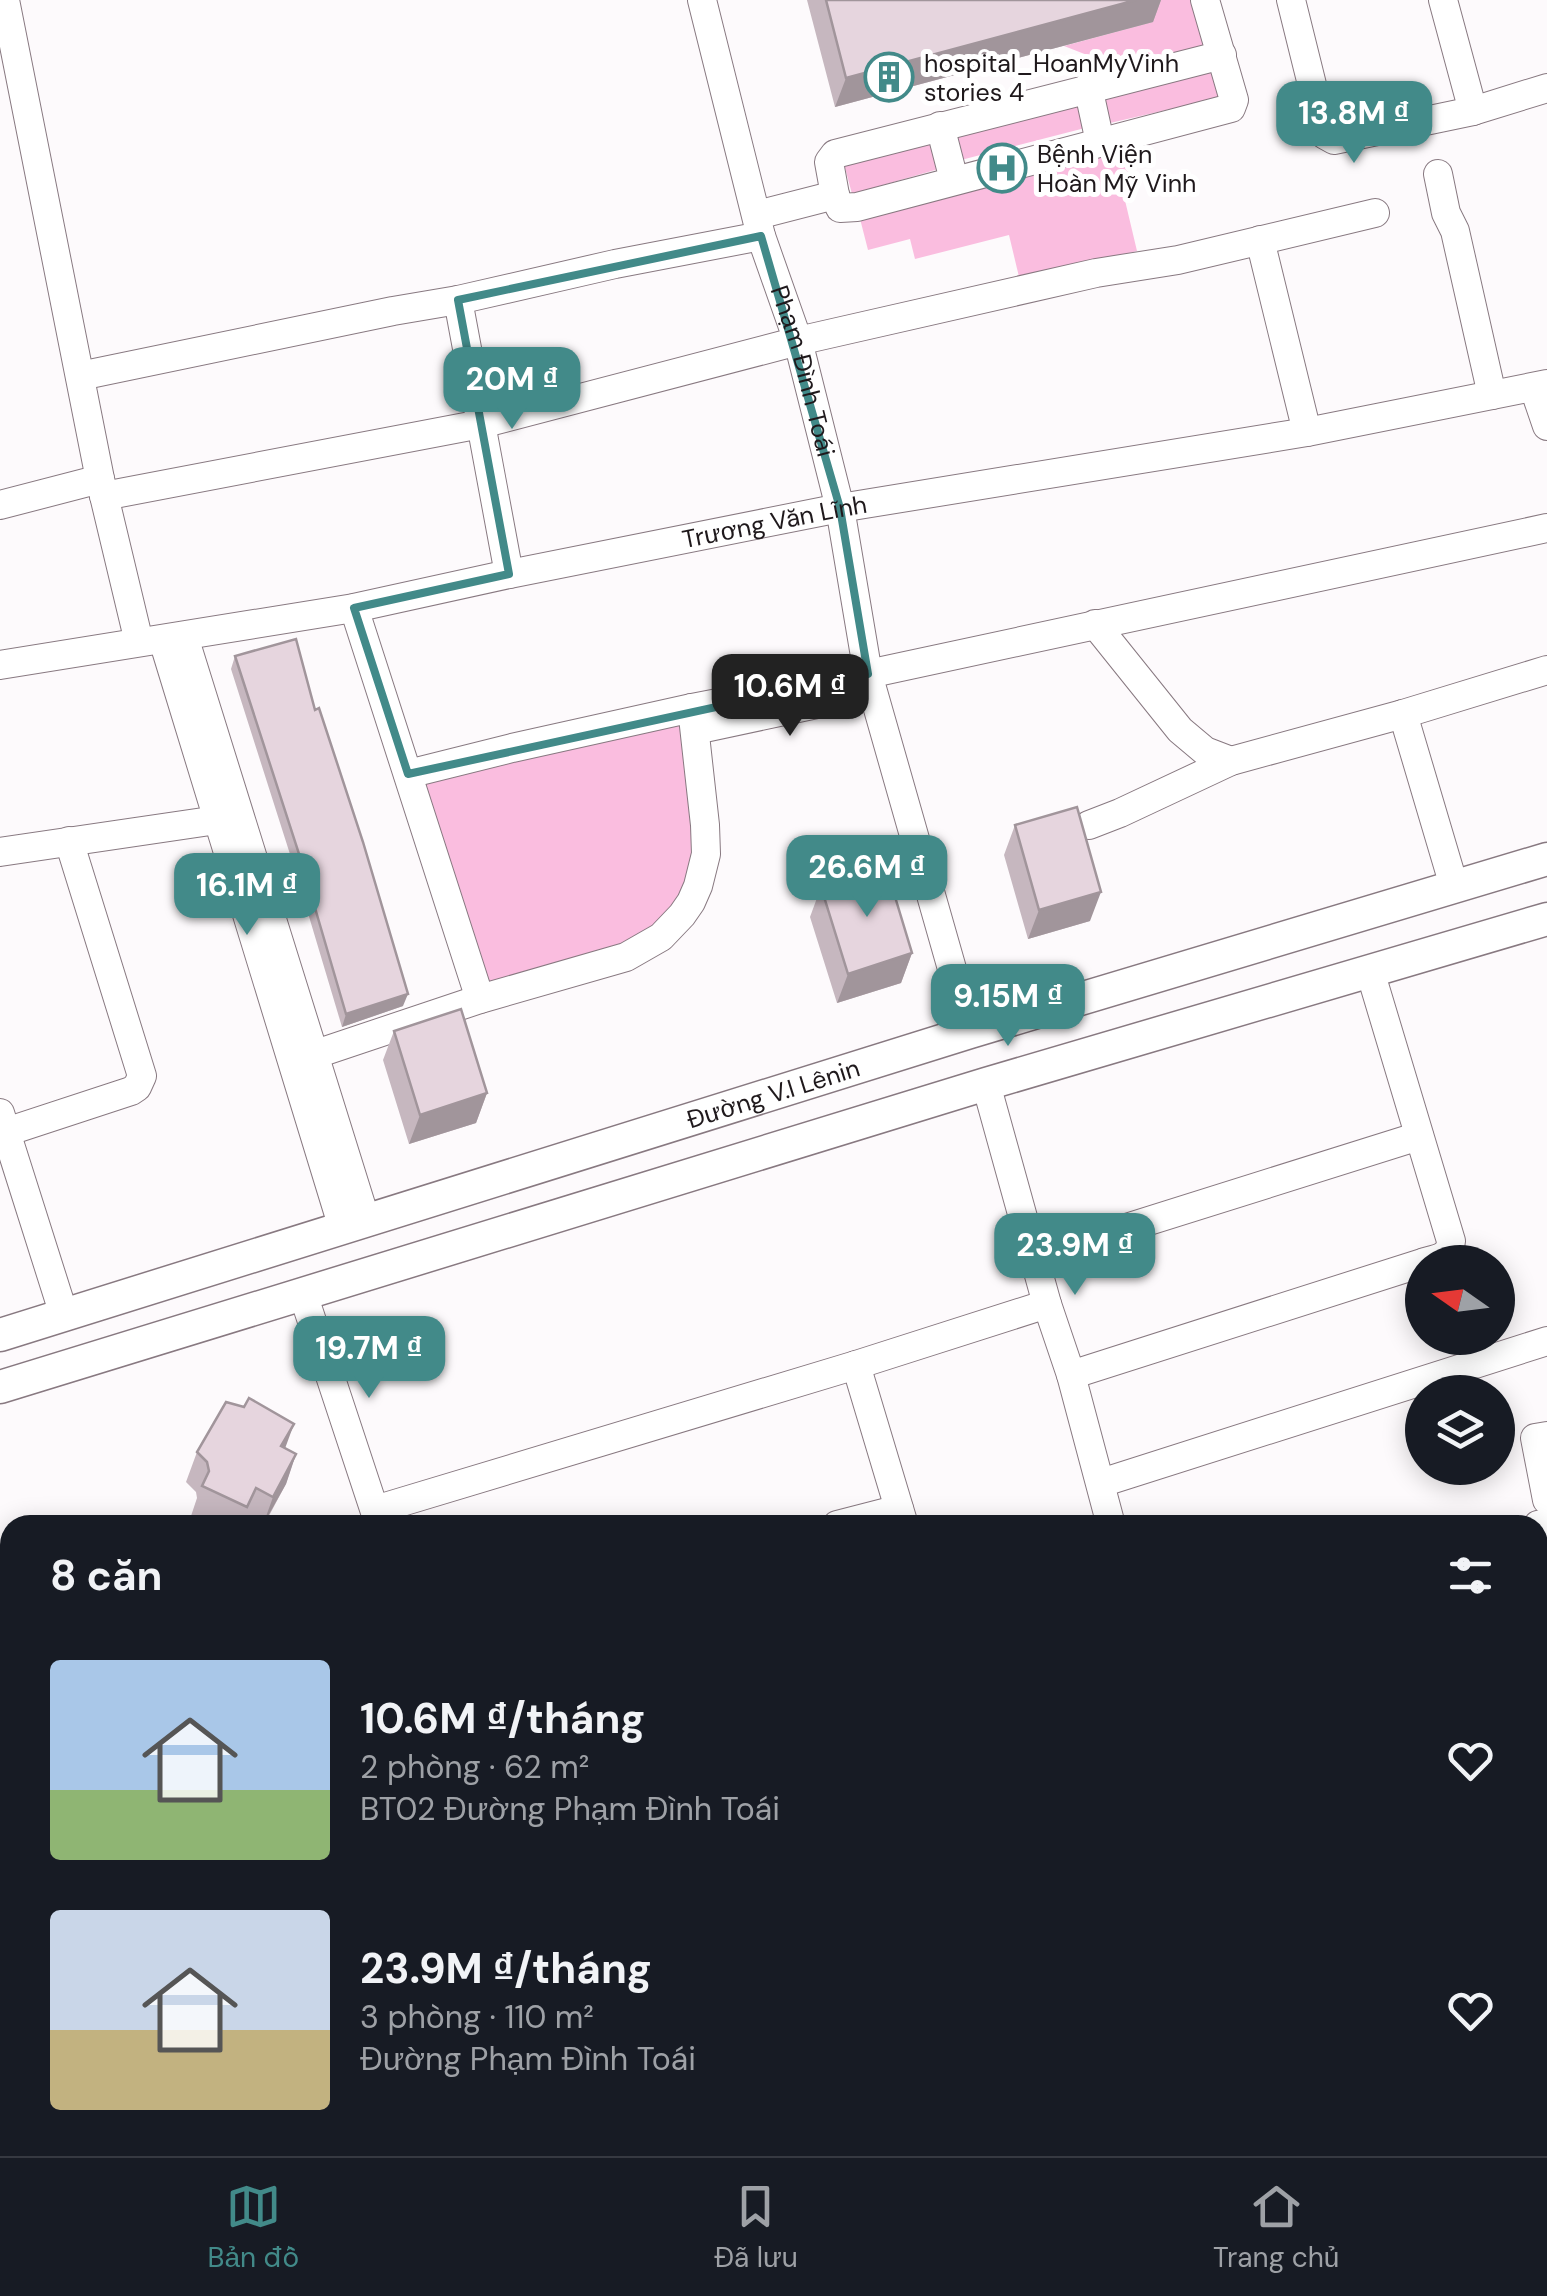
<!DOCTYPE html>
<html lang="vi">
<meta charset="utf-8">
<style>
:root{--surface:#171b24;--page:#20242c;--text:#f1f3f6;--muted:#9ea1a6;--line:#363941;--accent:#428a89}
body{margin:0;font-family:"DM Sans",sans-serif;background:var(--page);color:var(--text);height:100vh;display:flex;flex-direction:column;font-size:38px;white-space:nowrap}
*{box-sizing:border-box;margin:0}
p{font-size:32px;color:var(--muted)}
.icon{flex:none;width:55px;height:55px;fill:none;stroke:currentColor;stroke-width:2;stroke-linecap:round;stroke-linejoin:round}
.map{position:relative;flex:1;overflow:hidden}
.drawer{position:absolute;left:0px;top:1515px;width:1548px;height:642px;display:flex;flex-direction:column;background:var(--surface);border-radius:30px 30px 0 0;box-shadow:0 5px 25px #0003}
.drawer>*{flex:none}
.needle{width:65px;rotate:284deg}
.fabs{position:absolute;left:1405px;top:1245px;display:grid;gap:20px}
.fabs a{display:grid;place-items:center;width:110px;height:110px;border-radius:50%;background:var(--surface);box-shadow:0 5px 25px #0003;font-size:50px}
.price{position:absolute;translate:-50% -85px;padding:0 22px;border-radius:20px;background:var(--accent);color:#fff;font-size:32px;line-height:65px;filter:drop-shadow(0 2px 5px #0008)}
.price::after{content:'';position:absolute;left:50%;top:60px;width:30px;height:22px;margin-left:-15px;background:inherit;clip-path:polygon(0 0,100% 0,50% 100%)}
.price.active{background:#222;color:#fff}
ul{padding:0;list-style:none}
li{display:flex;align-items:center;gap:30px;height:250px;padding:0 50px}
li span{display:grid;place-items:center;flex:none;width:280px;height:200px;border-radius:10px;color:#555}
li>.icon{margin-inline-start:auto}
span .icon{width:120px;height:120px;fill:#fffc;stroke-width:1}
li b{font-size:42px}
h2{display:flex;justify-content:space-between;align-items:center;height:120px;padding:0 50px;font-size:42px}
.menu{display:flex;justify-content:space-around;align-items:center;height:140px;border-top:2px solid var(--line);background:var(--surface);font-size:28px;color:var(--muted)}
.menu a{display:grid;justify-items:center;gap:5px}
.menu .active{color:var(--accent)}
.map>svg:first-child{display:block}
.green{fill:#fabddf}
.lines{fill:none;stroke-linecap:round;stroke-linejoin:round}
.minor-casing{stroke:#887981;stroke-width:30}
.major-casing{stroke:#887981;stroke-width:35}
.minor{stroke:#fff;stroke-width:28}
.major{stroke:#fff;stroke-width:32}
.wall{fill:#c6b7bf}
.shaded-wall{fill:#a1959b}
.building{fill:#e6d5de;stroke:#a1959b;stroke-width:2.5}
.marked{fill:none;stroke:#428a89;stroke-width:8;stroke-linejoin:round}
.labels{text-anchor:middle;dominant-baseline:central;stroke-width:10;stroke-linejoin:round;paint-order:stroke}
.poi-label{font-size:25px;fill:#1f191c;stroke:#fff;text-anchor:start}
.street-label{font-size:25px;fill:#1f191c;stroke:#fff}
</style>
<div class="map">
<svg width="1547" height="2156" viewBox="0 0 1547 2156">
<rect width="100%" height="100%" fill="#fdfafc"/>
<path class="green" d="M1147 0H1197L1209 44 1123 69 1064 46 1152 22Z
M1220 68 1227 96 1110 123 1104 95Z
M1078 102 1085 128 961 160 955 135Z
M934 138 942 168 852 194 844 164Z
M1122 139 1134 189 1123 192 1137 251 1020 281 1009 235 915 259 910 239 868 250 857 207Z
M692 708 705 825 672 927 480 999 408 774Z"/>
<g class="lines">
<g class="minor-casing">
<g id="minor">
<path d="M5 0 100 479 139 642"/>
<path id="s1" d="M702 0 761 236 798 341 840 508 868 674 970 1032"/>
<path d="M1291 0 1323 129 1325 135 1334 140 1473 111 1547 88"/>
<path d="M1443 0 1473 111"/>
<path d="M1088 87 1100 142"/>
<path d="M940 126 954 180"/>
<path d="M1438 174 1446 213 1455 231 1492 395"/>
<path d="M835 195 840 208 857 207 1231 108 1234 100 1205 0"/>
<path d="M757 215 835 195 829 162 835 154 1222 55"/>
<path d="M1260 240 1307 432"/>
<path d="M458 300 509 574"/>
<path d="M80 376 393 311 458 300 615 264 761 236"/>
<path d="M1534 388 1547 426"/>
<path d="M104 496 481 424 798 341 1096 273 1178 260 1375 213"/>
<path d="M0 505 100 479"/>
<path d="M354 608 480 999"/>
<path d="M1095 624 1180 730 1205 751 1231 761"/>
<path d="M184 637 366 1221"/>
<path d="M163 640 343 1228"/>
<path id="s2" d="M0 665 354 608 509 574 840 508 1307 432 1547 384"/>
<path d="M1403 714 1454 886"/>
<path d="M695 730 864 694"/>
<path d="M408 774 512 748 692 708 868 674 1547 528"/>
<path d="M1089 825 1120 813 1231 761 1403 714 1547 670"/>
<path d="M0 852 217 820"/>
<path d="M1370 971 1451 1241C1450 1257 1439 1258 1425 1262"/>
<path d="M313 1055 480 999 626 957 661 937 682 915 691 902 698 886 706 854 705 825 692 708"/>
<path d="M986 1084 1047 1304 1071 1375 1111 1525"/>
<path d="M0 1113 64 1315"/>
<path d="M0 1134 131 1091 137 1087 142 1076 69 841"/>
<path d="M1034 1257 1419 1136"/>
<path d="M303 1294 379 1524"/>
<path d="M856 1365 904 1525"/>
<path d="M1071 1375 1422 1263"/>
<path d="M1547 1436 1535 1438 1547 1500"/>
<path d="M1101 1483 1547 1341"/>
<path d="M375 1510 856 1365 1047 1304"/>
<path d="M837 1525 899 1509"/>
<path d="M1538 1525 1547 1523"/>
<path d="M0 1782 10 1779"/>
<path d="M1538 1895 1547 1886"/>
<path d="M0 1939 10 1936"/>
<path d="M0 2066 10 2063"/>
<path d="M764 2148 767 2156"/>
<path d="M1125 2148 1131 2156"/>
<path d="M1284 2148 1286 2156"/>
<path d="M41 2156 66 2148"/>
<path d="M717 2156 738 2148"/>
</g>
</g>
<g class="major-casing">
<g id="major">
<path id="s3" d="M0 1335 970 1032 1547 859"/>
<path d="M0 1387 986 1084 1547 919"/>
</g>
</g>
<use href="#minor" class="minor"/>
<use href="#major" class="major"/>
</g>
<path class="wall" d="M807 0H1161L1153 22 835 107Z
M235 656 315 710 403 1006 342 1027 296 873 231 669Z
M1015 825 1090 921 1028 939 1004 855Z
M821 887 912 953 901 983 837 1003 810 917Z
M394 1031 487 1093 476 1123 409 1144 383 1060Z
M285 1448 296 1454 286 1484 264 1525H260L245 1517 241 1525H211L191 1516 197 1498 196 1492 186 1482 197 1452Z"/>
<path class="shaded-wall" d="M1136 0H1161L1153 22 835 107 846 78Z
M1101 892 1090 921 1028 939 1039 910Z
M912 953 901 983 837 1003 848 974Z
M408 994 403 1006 342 1027 346 1014Z
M487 1093 476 1123 409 1144 420 1115Z
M294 1424 283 1454 281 1446Z
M296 1454 286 1484 263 1525 273 1497Z"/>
<path class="building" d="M826 0H1136L846 78Z
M296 639 315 710 319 708 363 842 408 994 346 1014 301 860 235 656Z
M1077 807 1101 892 1039 910 1015 825Z
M886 867 912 953 848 974 821 887Z
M461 1009 487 1093 420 1115 394 1031Z
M249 1398 294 1424 281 1446 296 1454 273 1497 256 1488 247 1507 202 1486 209 1471 207 1462 197 1452 226 1402 244 1407Z"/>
<path class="marked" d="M761 236 840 508 868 674 408 774 354 608 509 574 458 300Z"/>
<defs>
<g id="building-ring" transform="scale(2.5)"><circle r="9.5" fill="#fff" stroke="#428a89" stroke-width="1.5"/><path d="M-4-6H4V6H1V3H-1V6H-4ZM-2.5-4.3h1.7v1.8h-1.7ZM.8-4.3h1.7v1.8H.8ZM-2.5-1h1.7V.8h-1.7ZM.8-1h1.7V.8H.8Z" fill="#428a89"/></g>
<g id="hospital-ring" transform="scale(2.5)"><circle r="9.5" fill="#fff" stroke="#428a89" stroke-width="1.5"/><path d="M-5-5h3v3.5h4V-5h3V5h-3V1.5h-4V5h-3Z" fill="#428a89"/></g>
</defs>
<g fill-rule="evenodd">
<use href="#building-ring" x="889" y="77"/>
<use href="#hospital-ring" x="1002" y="168"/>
</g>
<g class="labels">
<g class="poi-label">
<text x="924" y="63">hospital_HoanMyVinh<tspan x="924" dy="29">stories 4</tspan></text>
<text x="1037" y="154">Bệnh Viện<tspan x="1037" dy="29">Hoàn Mỹ Vinh</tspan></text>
</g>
<g class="street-label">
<text stroke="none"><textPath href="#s1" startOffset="385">Phạm Đình Toái</textPath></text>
<text stroke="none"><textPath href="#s2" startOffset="788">Trương Văn Lĩnh</textPath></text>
<text stroke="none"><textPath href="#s3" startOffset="810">Đường V.I Lênin</textPath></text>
</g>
</g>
</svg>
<div class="fabs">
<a><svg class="needle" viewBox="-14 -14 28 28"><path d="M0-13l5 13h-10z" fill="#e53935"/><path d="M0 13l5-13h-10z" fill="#9ea1a6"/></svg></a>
<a><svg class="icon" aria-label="layers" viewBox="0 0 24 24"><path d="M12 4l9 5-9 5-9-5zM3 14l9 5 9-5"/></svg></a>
</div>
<b class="price" style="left:1354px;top:166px">13.8M ₫</b>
<b class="price" style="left:512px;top:432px">20M ₫</b>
<b class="price active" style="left:790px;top:739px">10.6M ₫</b>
<b class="price" style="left:867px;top:920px">26.6M ₫</b>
<b class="price" style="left:247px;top:938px">16.1M ₫</b>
<b class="price" style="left:1008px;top:1049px">9.15M ₫</b>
<b class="price" style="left:1075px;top:1298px">23.9M ₫</b>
<b class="price" style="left:369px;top:1401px">19.7M ₫</b>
<section class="drawer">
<h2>8 căn<svg class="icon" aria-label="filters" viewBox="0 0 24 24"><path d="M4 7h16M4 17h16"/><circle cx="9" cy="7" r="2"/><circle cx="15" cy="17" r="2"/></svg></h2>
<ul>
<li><span style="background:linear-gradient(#a9c7e8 65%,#8fb573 0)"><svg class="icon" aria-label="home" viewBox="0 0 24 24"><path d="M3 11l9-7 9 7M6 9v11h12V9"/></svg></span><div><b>10.6M ₫/tháng</b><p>2 phòng · 62 m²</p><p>BT02 Đường Phạm Đình Toái</p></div><svg class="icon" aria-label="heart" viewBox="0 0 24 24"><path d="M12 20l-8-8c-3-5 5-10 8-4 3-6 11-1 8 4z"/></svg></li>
<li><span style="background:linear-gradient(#c9d6e8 60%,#c2b280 0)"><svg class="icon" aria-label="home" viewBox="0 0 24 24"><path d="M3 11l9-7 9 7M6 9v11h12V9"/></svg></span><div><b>23.9M ₫/tháng</b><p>3 phòng · 110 m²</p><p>Đường Phạm Đình Toái</p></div><svg class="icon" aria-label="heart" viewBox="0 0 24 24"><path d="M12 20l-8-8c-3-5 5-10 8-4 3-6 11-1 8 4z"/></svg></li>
</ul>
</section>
</div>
<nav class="menu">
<a class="active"><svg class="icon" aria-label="map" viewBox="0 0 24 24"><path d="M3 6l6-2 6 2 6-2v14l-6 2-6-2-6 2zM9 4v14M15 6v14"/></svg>Bản đồ</a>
<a><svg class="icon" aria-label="saved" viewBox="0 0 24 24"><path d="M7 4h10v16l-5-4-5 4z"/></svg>Đã lưu</a>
<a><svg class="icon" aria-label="home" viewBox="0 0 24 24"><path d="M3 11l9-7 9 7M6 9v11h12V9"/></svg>Trang chủ</a>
</nav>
